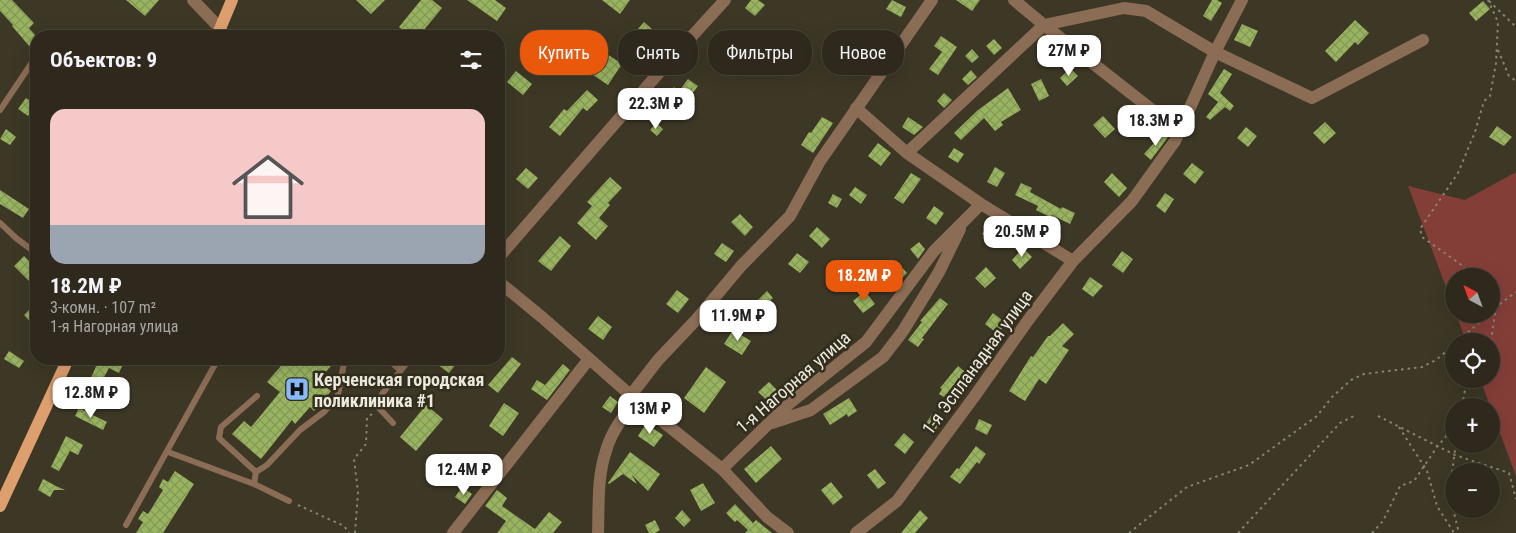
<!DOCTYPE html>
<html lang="ru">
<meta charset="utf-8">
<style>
:root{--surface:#2e291c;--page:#3a3529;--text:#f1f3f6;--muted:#a7a6a3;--line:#49453b;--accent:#ea580c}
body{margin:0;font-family:"Roboto Condensed",sans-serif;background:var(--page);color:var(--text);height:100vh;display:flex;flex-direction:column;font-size:19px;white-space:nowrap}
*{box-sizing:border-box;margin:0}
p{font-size:16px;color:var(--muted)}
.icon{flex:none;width:28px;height:28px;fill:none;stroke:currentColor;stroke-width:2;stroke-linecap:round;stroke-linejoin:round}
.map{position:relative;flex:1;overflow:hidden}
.side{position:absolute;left:30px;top:30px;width:475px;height:335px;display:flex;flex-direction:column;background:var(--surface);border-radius:20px;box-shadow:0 5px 20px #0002,0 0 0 1px var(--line)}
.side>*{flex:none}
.guide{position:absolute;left:520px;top:30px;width:475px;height:45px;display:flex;gap:10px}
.needle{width:32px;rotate:319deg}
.fabs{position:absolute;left:1445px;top:268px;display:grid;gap:10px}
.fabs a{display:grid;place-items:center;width:55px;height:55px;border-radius:50%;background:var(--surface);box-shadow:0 5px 20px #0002,0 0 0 1px var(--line);font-size:25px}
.price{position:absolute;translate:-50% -42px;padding:0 11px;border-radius:10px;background:#fff;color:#222;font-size:16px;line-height:32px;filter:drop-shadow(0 1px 2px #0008)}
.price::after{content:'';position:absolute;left:50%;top:30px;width:15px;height:11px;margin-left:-8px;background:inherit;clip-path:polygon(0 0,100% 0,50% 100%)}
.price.on{background:var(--accent);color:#fff}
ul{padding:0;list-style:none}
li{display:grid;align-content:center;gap:10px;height:265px;padding:0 20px}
li span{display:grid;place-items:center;height:155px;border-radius:15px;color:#555}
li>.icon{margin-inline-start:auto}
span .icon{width:90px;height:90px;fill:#fffc;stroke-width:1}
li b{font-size:21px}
h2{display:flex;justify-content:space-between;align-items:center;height:60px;padding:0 20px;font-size:21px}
.pill{padding:0 18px;border-radius:20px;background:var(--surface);box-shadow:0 5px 20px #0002,0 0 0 1px var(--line);font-size:18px;line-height:45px}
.pill.on{background:var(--accent);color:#fff}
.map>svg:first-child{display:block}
.green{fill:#843e38}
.building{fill:url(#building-cross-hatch)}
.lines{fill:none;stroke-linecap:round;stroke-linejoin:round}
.path{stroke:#878373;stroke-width:2;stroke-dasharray:2.5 4;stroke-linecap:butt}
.lane{stroke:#8b6c55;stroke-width:6}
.street{stroke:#8b6c55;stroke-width:12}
.primary{stroke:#dd9f6d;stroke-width:12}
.labels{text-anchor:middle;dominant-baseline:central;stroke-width:5;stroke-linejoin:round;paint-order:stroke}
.street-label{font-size:18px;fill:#edeadf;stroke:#322d1c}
.poi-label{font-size:18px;font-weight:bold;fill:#edeadf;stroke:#322d1c;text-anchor:start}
</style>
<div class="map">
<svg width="1516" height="533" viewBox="0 0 1516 533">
<defs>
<pattern id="building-cross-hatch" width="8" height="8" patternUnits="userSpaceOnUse" patternTransform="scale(1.25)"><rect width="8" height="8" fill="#98b45f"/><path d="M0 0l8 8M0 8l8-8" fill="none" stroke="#849858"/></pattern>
</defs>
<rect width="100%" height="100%" fill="#3d3725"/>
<path class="green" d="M1516 172V476L1480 379H1491V341H1466L1456 314H1491V276H1454V308L1408 186 1465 200Z"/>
<path class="building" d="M0 0H12L34 23 29 28 36 36V54L12 26 13 25 0 11Z
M126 0H159L145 16Z
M356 0H385L371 14Z
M421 0H432L442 8 419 36H410L399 27Z
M467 0H495L506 8 497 21Z
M602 0H630L620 14Z
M751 0H758L765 5 755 16 745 8Z
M892 0 906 7 901 17 886 9Z
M956 0H980L972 11Z
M1212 0H1217L1222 3 1211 21 1203 16Z
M1483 1 1490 9 1476 21 1469 13Z
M1355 20 1369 33 1358 45 1355 42 1336 62 1325 51Z
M644 22 661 37 649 51 632 36Z
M1242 24 1258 31 1250 47 1234 40Z
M861 34 887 46 882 56 857 44Z
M941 36 957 47 938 75 929 69 942 52 934 46Z
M994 39 1002 48 994 55 986 46Z
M972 49 979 57 972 63 965 56Z
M601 50 622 64 608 85 587 71Z
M1070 68 1078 76 1067 86 1060 78Z
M1224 69 1232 74 1220 93 1234 106 1230 111 1225 107 1210 120 1206 117 1218 102 1208 94Z
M971 70 977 77 968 85 962 79Z
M516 71 532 84 523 95 507 82Z
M688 79 698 86 689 98 691 100 684 111 666 98 674 87 679 91Z
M1041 79 1049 96 1039 101 1031 84Z
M1008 88 1021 110 1001 122 1003 125 995 131 984 118 961 140 954 133 978 110Z
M587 90 598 100 587 111 583 108 560 136 549 127 564 109 567 111Z
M944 93 952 100 944 108 937 101Z
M26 98 36 105 28 116 18 109Z
M1103 116 1115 129 1105 138 1093 125Z
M822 117 833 123 813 153 801 145 809 132 811 133Z
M908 117 923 127 914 135 902 127Z
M1325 122 1336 133 1324 144 1313 133Z
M656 123 663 129 657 136 650 130Z
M1497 126 1512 137 1504 146 1489 137Z
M1246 127 1257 136 1248 147 1237 138Z
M6 129 16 137 10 145 0 139Z
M1163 133 1168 137 1151 160 1144 154Z
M878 143 891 153 881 166 868 156Z
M954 148 964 154 958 163 948 157Z
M1192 163 1204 172 1195 184 1183 174Z
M995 167 1005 173 997 187 987 182Z
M526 168 538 178 528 189 516 179Z
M911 173 921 179 903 204 894 198Z
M1112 173 1127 188 1119 197 1104 182Z
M610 177 622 188 608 203 610 205 599 218 608 226 596 240 577 223 592 206 587 202Z
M1021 183 1032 188 1030 192 1061 209 1062 207 1075 213 1070 224 1052 215 1050 217 1036 210 1038 206 1015 195Z
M855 187 867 195 861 204 849 195Z
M0 190 29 209 23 218 0 204Z
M1165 193 1174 199 1165 213 1156 206Z
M833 194 842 199 837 208 828 203Z
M934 206 944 213 936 225 926 218Z
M740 214 753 227 745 236 731 222Z
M990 223 1000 229 992 241 982 234Z
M817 227 830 239 822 248 809 236Z
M560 236 571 246 551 271 538 261Z
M919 242 925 249 918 259 910 249Z
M722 243 734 251 726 262 714 254Z
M1023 248 1032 257 1020 269 1012 260Z
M1122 251 1133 259 1123 273 1112 265Z
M797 253 809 262 800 273 788 264Z
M24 256 36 268V288L14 266Z
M898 263 907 273 899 281 890 270Z
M986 267 996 278 985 288 975 278Z
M1090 277 1103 286 1093 297 1082 289Z
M677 290 689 299 678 313 666 304Z
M767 291 773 298 762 308 756 302Z
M865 291 875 304 863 313 853 301Z
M940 298 948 304 922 338 924 339 918 347 908 340 922 322 920 321Z
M31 308 36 313V328L24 315Z
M993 313 1006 323 998 334 985 324Z
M598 316 612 327 603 340 588 329Z
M1063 323 1074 334 1062 346 1069 350 1046 384 1039 379 1025 401 1009 391 1031 356 1033 357 1048 336H1050Z
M733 330 751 341 742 355 724 344Z
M9 351 24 361 19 368 4 359Z
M512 357 521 364 498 393 488 385Z
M91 359H118L124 362 119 373 109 368 90 404 81 400 98 362Z
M287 359 295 364 300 359H337L318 381 331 391 314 411 310 407 295 424 292 420 261 459 232 434 244 421 251 427 280 392 267 382Z
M430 359H460L449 373Z
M563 364 570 370 547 400 531 389 537 380 545 385Z
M958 366 965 372 944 397 939 394 942 389 940 388Z
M706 367 726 382 704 413 684 398Z
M769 382 781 394 771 404 758 392Z
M610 396 618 402 611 413 602 407Z
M849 398 857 411 848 417 847 414 830 425 823 414Z
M504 403 519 413 503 436 489 426Z
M426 405 443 419 416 451 400 437Z
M79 408 107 422 103 430 75 416Z
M932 414 941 420 934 433 924 427Z
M979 419 992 425 987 435 975 429Z
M646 424 663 435 654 447 638 436Z
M904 433 914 442 905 454 894 445Z
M66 436 83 445 78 455 70 451 59 471 51 467Z
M771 446 782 459 756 483 744 469Z
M976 446 986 454 979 464 977 462 960 484 950 477 957 468 959 469Z
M630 452 660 474 648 491 632 475 637 484 623 474 609 484 608 483Z
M875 469 886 483 878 489 867 475Z
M175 471 194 484 163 533H136L143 522 138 519 143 511 148 514 163 490 159 487 163 479 168 482Z
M43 479 56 486 65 490H54L50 497 38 490Z
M831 482 843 497 833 505 821 490Z
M703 483 715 503 701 511 690 490Z
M462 487 472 494 465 504 455 497Z
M497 490 507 498 502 506 535 529 549 512 562 522 553 533H497L506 521 485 506Z
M735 504 753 523 756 520 772 533H745L748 530 737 520 735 522 726 513Z
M682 510 691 520 684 527 675 518Z
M920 510 928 518 915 533H901Z
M655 520 660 530 655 533H649L645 525Z"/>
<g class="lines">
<path class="path" d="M1489 1 1516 27
M1498 50 1509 76 1516 81
M1468 276 1463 266 1422 237 1420 229 1458 173 1475 132 1484 101 1490 96 1496 63 1498 22 1488 0
M1491 305 1496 307 1491 311
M1458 341 1489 314
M1491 341 1496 307 1516 292
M1462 406 1465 390 1471 379
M1378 416 1455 455 1509 473 1516 499
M1399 427 1427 471 1437 506 1454 533
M1456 444 1449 493 1459 533
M298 505 344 526 349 533
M355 533 358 492 354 459 366 444 367 418 372 414
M1129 533 1187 487 1249 465 1317 416 1332 397 1351 380 1364 374 1422 367 1436 360 1454 345
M1238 533 1340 423 1354 416
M1372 533 1383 521 1400 486 1414 481 1437 447 1454 427"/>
<path class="lane" d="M0 110 33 61
M0 223 16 238 36 253
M388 359 400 370
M393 423 378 407 382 394 410 359
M168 452 254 484 289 501
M256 472 267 465 300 430 324 412 338 395 344 363 347 359
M254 484 256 472 219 438 221 427 257 396
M126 525 218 359"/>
<path class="street" d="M193 0 215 23
M1014 0 1044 25 1179 131
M856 108 907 153 981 204 1073 261
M907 153 1044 25 1124 8 1146 11 1215 52 1312 98 1423 40
M499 257 663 68 725 0
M499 282 543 318 636 400 722 469 767 517 788 533
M631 395 658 360 695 321 741 266 790 216 820 161 932 0
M772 423 811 410 883 357 903 331 939 272 960 229
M722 469 791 402 866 342 934 251 981 204
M453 533 589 359
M598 533C599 506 597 477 606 451 611 432 624 415 636 400
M856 533 897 501 974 397 1029 319 1073 261 1132 201 1175 141 1215 52 1242 0"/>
<path class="primary" d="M217 36 232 0
M0 506 68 359"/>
</g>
<defs>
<g id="hospital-square" transform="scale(1.25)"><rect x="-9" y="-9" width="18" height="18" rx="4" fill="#87bbfb" stroke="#322d1c"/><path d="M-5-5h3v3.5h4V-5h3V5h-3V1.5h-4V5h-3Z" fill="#111"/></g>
</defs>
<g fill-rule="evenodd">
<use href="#hospital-square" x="297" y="389"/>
</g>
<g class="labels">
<g class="street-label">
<text transform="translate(977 362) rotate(-54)">1-я Эспланадная улица</text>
<text transform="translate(793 382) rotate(-41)">1-я Нагорная улица</text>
</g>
<g class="poi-label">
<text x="314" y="379">Керченская городская<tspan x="314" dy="21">поликлиника #1</tspan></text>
</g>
</g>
</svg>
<div class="fabs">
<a><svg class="needle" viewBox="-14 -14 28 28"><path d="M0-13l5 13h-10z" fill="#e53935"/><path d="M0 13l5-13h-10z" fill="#a7a6a3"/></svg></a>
<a><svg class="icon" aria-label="locate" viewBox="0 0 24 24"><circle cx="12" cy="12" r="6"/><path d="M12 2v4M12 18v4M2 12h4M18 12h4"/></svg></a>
<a>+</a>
<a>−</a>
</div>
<b class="price" style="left:1069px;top:77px">27M ₽</b>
<b class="price" style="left:656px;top:130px">22.3M ₽</b>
<b class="price" style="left:1156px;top:147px">18.3M ₽</b>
<b class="price" style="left:1022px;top:258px">20.5M ₽</b>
<b class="price on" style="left:864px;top:302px">18.2M ₽</b>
<b class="price" style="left:738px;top:342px">11.9M ₽</b>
<b class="price" style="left:91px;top:419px">12.8M ₽</b>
<b class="price" style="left:650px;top:435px">13M ₽</b>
<b class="price" style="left:464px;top:496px">12.4M ₽</b>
<div class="guide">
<a class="pill on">Купить</a>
<a class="pill">Снять</a>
<a class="pill">Фильтры</a>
<a class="pill">Новое</a>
</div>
<section class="side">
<h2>Объектов: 9<svg class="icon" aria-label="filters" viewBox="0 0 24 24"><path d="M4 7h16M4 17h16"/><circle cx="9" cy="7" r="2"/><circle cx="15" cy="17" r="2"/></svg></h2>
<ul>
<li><span style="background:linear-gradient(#f6c9c9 75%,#9aa5b1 0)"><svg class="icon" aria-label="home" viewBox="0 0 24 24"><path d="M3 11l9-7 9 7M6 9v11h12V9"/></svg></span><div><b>18.2M ₽</b><p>3-комн. · 107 m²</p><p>1-я Нагорная улица</p></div></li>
</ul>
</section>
</div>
